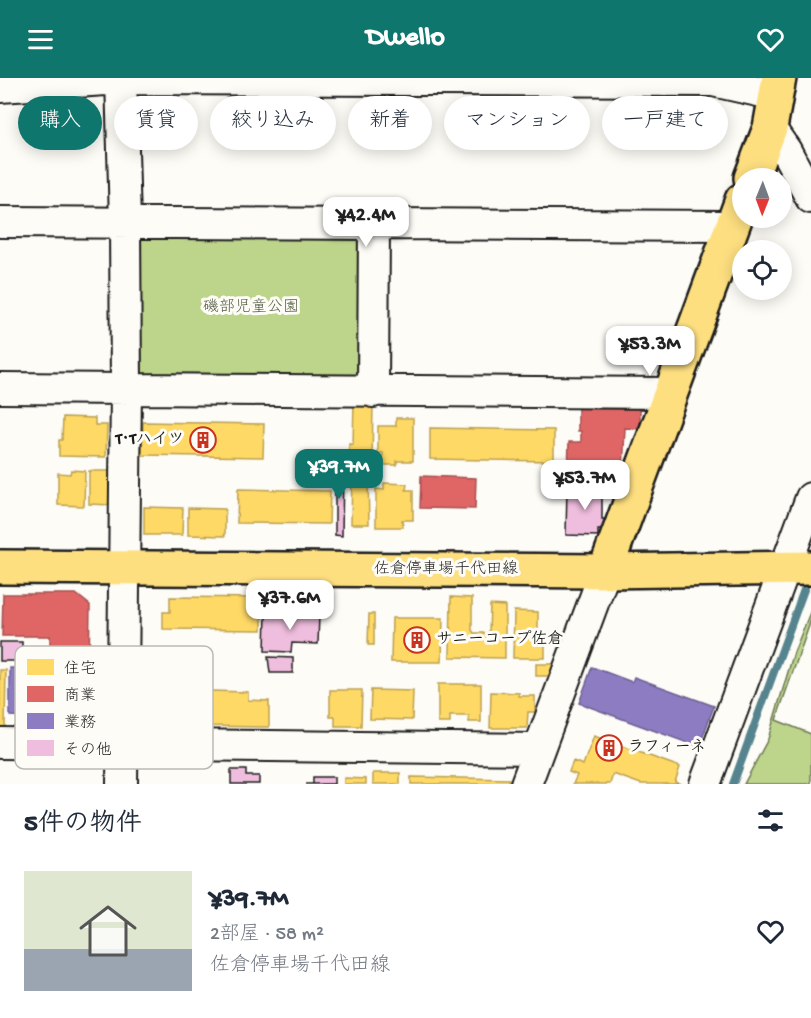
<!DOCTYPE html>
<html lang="ja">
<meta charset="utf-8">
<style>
:root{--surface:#fff;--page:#f6f6f7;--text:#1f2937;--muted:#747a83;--line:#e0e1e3;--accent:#0f766e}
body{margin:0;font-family:"Gochi Hand","Klee One",sans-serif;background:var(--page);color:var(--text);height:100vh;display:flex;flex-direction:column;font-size:22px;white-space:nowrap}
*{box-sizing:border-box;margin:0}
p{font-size:20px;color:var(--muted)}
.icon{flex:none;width:33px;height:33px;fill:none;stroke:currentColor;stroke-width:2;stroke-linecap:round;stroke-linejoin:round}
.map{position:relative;height:706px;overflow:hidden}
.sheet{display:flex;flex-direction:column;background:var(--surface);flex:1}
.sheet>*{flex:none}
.top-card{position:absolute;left:18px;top:18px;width:776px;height:54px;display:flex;gap:12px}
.needle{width:39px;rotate:181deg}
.fabs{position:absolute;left:732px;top:90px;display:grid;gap:12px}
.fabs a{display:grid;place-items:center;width:60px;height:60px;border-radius:50%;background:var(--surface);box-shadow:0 3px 15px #0003;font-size:30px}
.price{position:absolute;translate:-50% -51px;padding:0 14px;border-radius:12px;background:#fff;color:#222;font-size:20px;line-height:39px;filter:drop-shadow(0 2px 3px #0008)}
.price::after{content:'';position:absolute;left:50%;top:36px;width:18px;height:14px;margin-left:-9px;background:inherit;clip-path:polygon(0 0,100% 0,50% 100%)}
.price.active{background:var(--accent);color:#fff}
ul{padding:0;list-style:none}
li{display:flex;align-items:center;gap:18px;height:150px;padding:0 24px}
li+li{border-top:2px solid var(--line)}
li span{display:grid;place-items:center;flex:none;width:168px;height:120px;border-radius:0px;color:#555}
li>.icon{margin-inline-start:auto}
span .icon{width:72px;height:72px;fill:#fffc;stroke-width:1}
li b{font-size:26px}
h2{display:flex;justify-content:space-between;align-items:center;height:72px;padding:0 24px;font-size:26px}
.tag{padding:0 21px;border-radius:27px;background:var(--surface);box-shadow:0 3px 15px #0003;font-size:21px;line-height:54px}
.tag.active{background:var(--accent);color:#fff}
header{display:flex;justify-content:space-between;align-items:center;height:78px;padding:0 24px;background:var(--accent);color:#fff;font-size:27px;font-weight:800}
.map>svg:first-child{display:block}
.green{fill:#bdd48b;stroke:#6c7854;stroke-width:1.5}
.homes{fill:#ffd966;stroke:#bba050;stroke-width:1.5}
.shops{fill:#e06666;stroke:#a55050;stroke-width:1.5}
.offices{fill:#8e7cc3;stroke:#6c5f91;stroke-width:1.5}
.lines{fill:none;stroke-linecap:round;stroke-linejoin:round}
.stream{stroke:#56848e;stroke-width:8}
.building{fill:#efbddd;stroke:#1c1c1c;stroke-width:1.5}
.minor-casing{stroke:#1c1c1c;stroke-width:34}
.major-casing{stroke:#1c1c1c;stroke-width:38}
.minor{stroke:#fdfcf7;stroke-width:30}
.major{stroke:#fedf80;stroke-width:33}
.labels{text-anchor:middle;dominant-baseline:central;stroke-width:6;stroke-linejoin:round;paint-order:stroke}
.park-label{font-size:16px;fill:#545c43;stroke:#fdfcf7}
.poi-label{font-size:16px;font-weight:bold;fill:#1c1c1c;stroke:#fdfcf7;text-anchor:start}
.street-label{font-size:16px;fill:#1c1c1c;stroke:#fdfcf7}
.key{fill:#fdfcf7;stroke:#bab9b5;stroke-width:1.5}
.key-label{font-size:16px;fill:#1c1c1c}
</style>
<header><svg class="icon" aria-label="menu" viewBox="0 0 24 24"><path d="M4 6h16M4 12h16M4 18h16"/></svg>Dwello<svg class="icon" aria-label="heart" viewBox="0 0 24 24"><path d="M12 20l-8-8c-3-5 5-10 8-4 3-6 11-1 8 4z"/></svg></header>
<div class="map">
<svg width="811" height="706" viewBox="0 0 811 706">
<rect width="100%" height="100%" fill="#fdfcf7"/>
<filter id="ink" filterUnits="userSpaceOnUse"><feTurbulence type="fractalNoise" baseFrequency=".0167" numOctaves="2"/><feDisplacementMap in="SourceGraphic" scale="12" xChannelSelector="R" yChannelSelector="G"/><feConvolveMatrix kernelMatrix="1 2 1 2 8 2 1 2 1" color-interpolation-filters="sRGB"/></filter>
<g filter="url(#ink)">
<path class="green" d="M144 159 358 160 369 175 360 300 144 301 134 293 133 170Z
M811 532V542L776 642 811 656V706H744L768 661 794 574Z"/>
<path class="homes" d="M354 323H373L372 388 349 387V366H353Z
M63 339 95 340V347H107L106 379 59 378V362H62Z
M396 340H413V383H397V387H383V375H378V348H396Z
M143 344 264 346 263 379 142 377Z
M430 350 554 352V383L430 381Z
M71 392 85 393 84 428 58 427V395L70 396Z
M89 393H113L112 427 89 426Z
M352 396 368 397 369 446H351Z
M384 405 407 406 406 412H413V442H402L403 449H376V411L384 412Z
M238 411 330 413 329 446 237 445Z
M144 429 183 430 182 457H144Z
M188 430 225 431V458L188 457Z
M170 519 262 520V552L163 551V534H170Z
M451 519 472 520V552L474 555H489L490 527 505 528V580L450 579Z
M514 533 538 534V554H545V580H513Z
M369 536H374V567H368Z
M392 540H443L442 584H391Z
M536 586H554V598H536Z
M0 592H6L5 649H0Z
M438 606H481V644H469V638H450V645H438Z
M330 612H362L361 648H335V639H330Z
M371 612 413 613 412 642 370 641Z
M209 613 248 614V622L269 623V649L208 648Z
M491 614 519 615V618H535V634H528L527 650H490Z
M594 658 680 689 675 704 681 706H641L613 696 610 706H573L577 697 569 694 573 683 583 687Z
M373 695H400V706H373Z
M411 699 509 701V706H411Z
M344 700 366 701V706H344Z"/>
<path class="shops" d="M578 329 640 330V351L625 350 623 393 568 392 569 364H581V353H578Z
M421 398 476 400 475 431 420 430Z
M3 516H76L90 527 89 590H50V558H2Z"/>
<path class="offices" d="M16 585 25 586V591H45L44 645H33V639L10 638V590H16Z
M592 589 632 604 634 599 714 628 699 669 579 625Z"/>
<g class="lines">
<path class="stream" d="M733 706 809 498"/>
</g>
<path class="building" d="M335 388H343L342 458 335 457Z
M567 409H602V441H606L605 452H598V458L566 457Z
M266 535 319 536 318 566 292 565 291 574 265 573Z
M0 564H22V583H0Z
M268 579 293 580V595H270Z
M231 692H246V698H259V706H231Z
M313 699H334V706H306H313Z"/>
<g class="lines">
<g class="minor-casing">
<path id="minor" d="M121 0 125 144 126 310 122 706
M0 9 121 1 713 3 776 17
M770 50 786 73 811 120
M0 144 732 148
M0 310 671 315
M373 314 374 146
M0 665 539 671
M526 706 605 493
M705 706 811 420"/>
</g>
<g class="major-casing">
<path id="major" d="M751 100 770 50 779 0
M0 489 605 493 811 490
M605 493 742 122"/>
</g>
<use href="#minor" class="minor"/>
<use href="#major" class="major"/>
</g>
</g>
<defs>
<g id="building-ring" transform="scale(1.35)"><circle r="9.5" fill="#fdfcf7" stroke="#c8321e" stroke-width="1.5"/><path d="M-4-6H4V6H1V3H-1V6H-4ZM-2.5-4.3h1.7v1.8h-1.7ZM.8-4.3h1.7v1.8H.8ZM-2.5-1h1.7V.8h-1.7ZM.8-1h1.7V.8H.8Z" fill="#c8321e"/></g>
</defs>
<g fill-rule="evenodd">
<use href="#building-ring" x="203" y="362"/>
<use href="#building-ring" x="417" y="562"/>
<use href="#building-ring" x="609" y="670"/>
</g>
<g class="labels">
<g class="park-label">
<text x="251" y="230">磯部児童公園</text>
</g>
<g class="poi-label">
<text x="184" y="362" text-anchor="end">T･Tハイツ</text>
<text x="436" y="562">サニーコープ佐倉</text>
<text x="628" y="670">ラフィーネ</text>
</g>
<g class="street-label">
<text x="446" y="492">佐倉停車場千代田線</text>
</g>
</g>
<rect x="15" y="568" width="198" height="123" rx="9" class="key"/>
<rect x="27" y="581" width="27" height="16" fill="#ffd966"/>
<rect x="27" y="608" width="27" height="16" fill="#e06666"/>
<rect x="27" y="635" width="27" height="16" fill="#8e7cc3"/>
<rect x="27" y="662" width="27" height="16" fill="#efbddd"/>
<g class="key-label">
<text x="64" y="595">住宅</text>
<text x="64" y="622">商業</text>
<text x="64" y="649">業務</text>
<text x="64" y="676">その他</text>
</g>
</svg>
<div class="fabs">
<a><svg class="needle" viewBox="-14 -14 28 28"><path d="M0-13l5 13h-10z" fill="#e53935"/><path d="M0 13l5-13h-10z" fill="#747a83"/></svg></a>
<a><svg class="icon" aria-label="locate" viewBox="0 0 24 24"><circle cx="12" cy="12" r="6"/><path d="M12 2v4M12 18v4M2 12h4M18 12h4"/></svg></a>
</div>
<b class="price" style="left:366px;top:170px">¥42.4M</b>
<b class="price" style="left:650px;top:299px">¥53.3M</b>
<b class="price active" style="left:339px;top:422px">¥39.7M</b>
<b class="price" style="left:585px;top:433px">¥53.7M</b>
<b class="price" style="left:290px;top:553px">¥37.6M</b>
<div class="top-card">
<a class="tag active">購入</a>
<a class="tag">賃貸</a>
<a class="tag">絞り込み</a>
<a class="tag">新着</a>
<a class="tag">マンション</a>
<a class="tag">一戸建て</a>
</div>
</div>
<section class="sheet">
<h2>5件の物件<svg class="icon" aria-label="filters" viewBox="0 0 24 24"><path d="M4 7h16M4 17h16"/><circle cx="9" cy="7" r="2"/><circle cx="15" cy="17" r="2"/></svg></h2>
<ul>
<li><span style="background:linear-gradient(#dfe7d0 65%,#9aa5b1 0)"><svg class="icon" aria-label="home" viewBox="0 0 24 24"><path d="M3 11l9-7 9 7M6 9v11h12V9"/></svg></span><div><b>¥39.7M</b><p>2部屋 · 58 m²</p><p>佐倉停車場千代田線</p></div><svg class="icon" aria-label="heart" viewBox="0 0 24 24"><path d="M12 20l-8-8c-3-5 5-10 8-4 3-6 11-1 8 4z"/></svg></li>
</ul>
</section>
